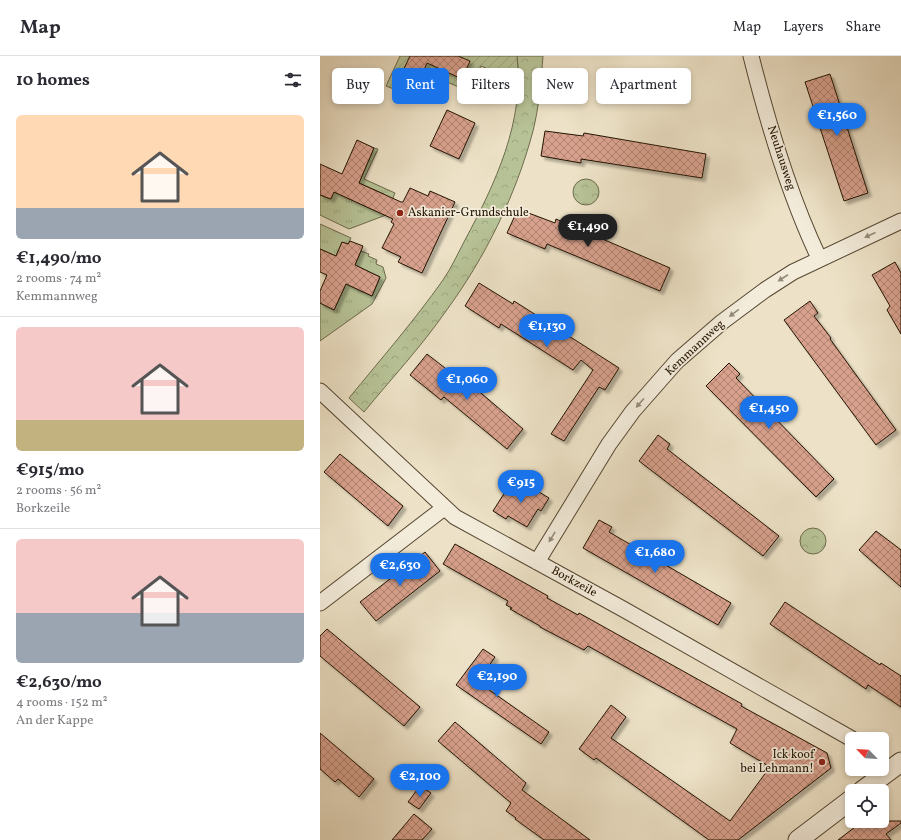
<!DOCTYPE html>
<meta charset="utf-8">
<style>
:root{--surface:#fff;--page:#f2f2f3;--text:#2b2b33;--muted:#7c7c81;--line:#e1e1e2;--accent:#1a73e8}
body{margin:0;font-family:Vollkorn,serif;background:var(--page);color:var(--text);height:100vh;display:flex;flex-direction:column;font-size:15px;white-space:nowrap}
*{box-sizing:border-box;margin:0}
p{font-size:13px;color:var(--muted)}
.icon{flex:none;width:22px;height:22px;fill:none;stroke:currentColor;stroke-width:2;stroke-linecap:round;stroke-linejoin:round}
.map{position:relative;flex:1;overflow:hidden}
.sheet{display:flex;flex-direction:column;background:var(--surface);width:320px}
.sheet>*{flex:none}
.hud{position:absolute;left:12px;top:12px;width:380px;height:36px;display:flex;gap:8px}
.needle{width:26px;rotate:295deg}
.controls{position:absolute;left:525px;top:676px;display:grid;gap:8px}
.controls a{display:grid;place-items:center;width:44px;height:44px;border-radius:6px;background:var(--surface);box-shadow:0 2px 6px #0003;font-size:20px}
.price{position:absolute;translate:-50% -34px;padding:0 9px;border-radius:14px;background:var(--accent);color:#fff;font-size:13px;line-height:26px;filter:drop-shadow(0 1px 2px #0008)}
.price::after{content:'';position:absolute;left:50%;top:24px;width:12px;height:9px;margin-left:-6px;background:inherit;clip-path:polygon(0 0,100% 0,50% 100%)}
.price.current{background:#222;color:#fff}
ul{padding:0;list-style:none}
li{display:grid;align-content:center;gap:8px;height:212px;padding:0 16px}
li+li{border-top:1px solid var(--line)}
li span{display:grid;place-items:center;height:124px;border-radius:6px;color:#555}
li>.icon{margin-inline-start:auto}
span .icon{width:72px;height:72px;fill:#fffc;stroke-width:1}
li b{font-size:17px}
h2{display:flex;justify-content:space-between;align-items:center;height:48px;padding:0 16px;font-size:17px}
.tag{padding:0 14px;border-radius:6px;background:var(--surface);box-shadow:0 2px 6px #0003;font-size:14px;line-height:36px}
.tag.current{background:var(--accent);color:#fff}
header{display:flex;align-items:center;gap:24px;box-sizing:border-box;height:56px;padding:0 20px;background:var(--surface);border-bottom:1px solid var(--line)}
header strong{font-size:19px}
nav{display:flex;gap:22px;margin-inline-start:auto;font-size:14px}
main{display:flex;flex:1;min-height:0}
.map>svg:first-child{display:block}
.grass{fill:url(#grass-tufts);stroke:#6d6b4c}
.park{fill:url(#park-crowns);stroke:#6d6b4c}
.garden{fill:url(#garden-furrows);stroke:#6d6b4c}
.building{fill:url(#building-cross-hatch);stroke:#231301;filter:url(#shadow)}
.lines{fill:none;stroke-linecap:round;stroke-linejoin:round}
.minor-casing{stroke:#564732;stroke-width:17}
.tertiary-casing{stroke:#564732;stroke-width:21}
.minor{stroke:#f3ecdb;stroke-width:15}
.tertiary{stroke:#f3ecdb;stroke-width:19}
.oneway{fill:#958a79}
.poi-dot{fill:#8f2418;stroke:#f3ecdb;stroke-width:1.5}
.labels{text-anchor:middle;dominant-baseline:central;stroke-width:3.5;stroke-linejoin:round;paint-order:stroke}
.street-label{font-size:12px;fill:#231301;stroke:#f3ecdb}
.poi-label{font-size:12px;fill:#231301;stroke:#f3ecdb;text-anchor:start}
</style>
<header>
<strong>Map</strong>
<nav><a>Map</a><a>Layers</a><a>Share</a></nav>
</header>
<main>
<section class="sheet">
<h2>10 homes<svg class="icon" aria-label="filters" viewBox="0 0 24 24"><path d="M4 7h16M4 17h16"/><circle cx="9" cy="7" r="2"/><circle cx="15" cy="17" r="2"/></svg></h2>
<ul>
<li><span style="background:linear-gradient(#ffd9b3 75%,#9aa5b1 0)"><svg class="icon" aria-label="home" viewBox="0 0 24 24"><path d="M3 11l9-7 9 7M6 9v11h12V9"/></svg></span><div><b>€1,490/mo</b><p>2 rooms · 74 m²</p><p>Kemmannweg</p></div></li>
<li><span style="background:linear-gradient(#f6c9c9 75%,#c2b280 0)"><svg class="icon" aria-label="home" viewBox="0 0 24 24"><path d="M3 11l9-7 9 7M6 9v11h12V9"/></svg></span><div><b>€915/mo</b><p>2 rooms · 56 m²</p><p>Borkzeile</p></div></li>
<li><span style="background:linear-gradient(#f6c9c9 60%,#9aa5b1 0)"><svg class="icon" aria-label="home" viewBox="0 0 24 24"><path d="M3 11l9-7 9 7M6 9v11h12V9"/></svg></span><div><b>€2,630/mo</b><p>4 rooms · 152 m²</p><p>An der Kappe</p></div></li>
</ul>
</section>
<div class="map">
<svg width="581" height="784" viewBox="0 0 581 784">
<defs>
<pattern id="grass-tufts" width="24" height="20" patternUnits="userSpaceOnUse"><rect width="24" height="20" fill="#b7c397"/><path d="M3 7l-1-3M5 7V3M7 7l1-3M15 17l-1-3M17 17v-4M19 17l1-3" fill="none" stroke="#9da780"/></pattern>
<pattern id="park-crowns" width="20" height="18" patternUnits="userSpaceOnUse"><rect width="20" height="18" fill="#b7c397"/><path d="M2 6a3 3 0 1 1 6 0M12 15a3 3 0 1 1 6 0" fill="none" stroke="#9da780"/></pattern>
<pattern id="garden-furrows" width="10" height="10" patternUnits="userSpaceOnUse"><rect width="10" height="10" fill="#b7c397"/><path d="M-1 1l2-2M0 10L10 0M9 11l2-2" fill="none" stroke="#9da780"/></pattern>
<pattern id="building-cross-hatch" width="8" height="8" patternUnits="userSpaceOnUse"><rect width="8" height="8" fill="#d8a18d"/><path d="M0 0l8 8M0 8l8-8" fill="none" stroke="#af8271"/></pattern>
<filter id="shadow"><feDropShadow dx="3.5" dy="3.5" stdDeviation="1" flood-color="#0004"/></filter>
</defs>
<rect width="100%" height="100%" fill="#ede2c7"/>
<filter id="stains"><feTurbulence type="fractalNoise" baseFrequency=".005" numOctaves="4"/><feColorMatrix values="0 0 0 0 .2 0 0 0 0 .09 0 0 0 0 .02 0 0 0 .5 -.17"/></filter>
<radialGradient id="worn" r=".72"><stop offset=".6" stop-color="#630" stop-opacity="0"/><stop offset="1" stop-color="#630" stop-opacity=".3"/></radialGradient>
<path class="grass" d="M54 92 58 93 44 123 75 137 66 159 29 173 0 159V139L10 143 14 136 56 155 64 138 39 127Z
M0 168 31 182 28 188 22 186 16 200 0 193Z
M41 195 49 198 48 200 57 204 56 208 63 211 66 222 52 248 0 285V247L14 254 26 228 52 240 60 221 35 209Z"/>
<path class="park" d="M197 0H223C221 25 219 51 213 75 196 139 165 202 126 255 101 291 71 323 44 356L29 342C61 303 94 265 123 224 132 211 138 197 145 184 175 128 205 65 197 0Z
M253 136a13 13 0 1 1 26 0a13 13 0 1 1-26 0Z
M480 485a13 13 0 1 1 26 0a13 13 0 1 1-26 0Z"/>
<path class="garden" d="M80 0H197L199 26 161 10 148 35 113 20 100 43 66 30Z"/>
<path class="building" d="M90 0H138L150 5 142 23 107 7 96 32 78 25Z
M510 18 548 137 524 145 485 26Z
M127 54 155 67 139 103 110 90Z
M225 75 263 80 264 77 386 98 382 122 261 103V107L221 100Z
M37 84 54 92 39 127 81 146H83L90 132 108 140 110 135 135 146 102 217 78 206 81 201 62 192 74 168 71 166 73 163 14 136 11 143 0 139V108L22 118Z
M198 153 235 167 236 163 350 212 340 235 227 188 225 193 187 177Z
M30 185 43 190 35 209 60 221 52 240 26 228 14 254 0 247V235L7 219 0 216V193L16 200 22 186 28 188Z
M575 206 581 217V278L567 254 570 250 552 219Z
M159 227 193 248 194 245 299 312 285 334 279 331 244 385 231 378 273 314 261 304 253 314 181 268 179 272 145 250Z
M490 245 498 257 494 260 511 282 510 283 576 374 556 389 464 264Z
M107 298 139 323 141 320 203 373 187 393 124 341 121 344 90 319Z
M409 307 420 318 416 322 514 423 496 441 386 330Z
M338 379 350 388 347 393 459 480 443 500 319 405Z
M20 398 83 450 68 470 4 416Z
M199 424 229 442 221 455 218 453 207 471 188 460 186 463 173 455 185 436 190 439Z
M279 464 292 471 289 476 411 547 398 569 263 492Z
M556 475 581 494V531L539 494Z
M135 488 228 540 227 542 258 559 259 557 422 648 421 650 507 697 511 712 418 784H389L276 702 274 704 259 693 291 649 306 661 291 682 410 765 450 711 410 687 417 673 268 590 264 594 220 571V570L190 553 192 552 186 549 188 545 123 508Z
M105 496 120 515 56 565 40 546Z
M465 546 540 596 560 609 561 607 581 620V651L548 629 546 633 450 568Z
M7 573 100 651 84 670 0 600V580Z
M163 593 175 601 158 626 229 676 221 688 136 629Z
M135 666 206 727 202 734 270 784H224L195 763 196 762 186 755 191 747 118 685Z
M0 677 54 723 39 741 18 723 15 726 0 713Z
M100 730 111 737 99 753 88 746Z
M94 758 112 773 102 784H72Z
M543 765H581V767L566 778 571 784H518Z"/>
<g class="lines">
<g class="minor-casing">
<path id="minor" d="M431 0C448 68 469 139 499 202
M0 335 135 461 303 553 532 683
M217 506 289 388 313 355 357 305 402 266 445 234 473 216 581 165
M0 547 124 452"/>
</g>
<g class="tertiary-casing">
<path id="tertiary" d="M542 735 581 706
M478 784 532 743"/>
</g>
<use href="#minor" class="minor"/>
<use href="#tertiary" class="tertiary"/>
</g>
<defs><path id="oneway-solid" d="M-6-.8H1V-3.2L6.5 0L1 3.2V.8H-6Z"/></defs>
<g class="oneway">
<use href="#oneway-solid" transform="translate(550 179) rotate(156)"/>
<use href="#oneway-solid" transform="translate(463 222) rotate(147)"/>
<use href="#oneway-solid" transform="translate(414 257) rotate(143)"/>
<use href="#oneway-solid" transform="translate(320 347) rotate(131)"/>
<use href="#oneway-solid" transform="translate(232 481) rotate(121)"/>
</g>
<g class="poi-dot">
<circle cx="80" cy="157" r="4"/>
<circle cx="502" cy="706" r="4"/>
</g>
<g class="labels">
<g class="street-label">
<text transform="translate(461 102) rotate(72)">Neuhausweg</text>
<text transform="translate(375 292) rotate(-43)">Kemmannweg</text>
<text transform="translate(254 526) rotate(29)">Borkzeile</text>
</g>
<g class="poi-label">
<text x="88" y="157">Askanier-Grundschule</text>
<text x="494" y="699" text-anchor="end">Ick koof<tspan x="494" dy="14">bei Lehmann!</tspan></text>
</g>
</g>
<rect width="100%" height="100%" filter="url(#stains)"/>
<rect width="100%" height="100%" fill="url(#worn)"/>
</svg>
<div class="controls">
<a><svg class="needle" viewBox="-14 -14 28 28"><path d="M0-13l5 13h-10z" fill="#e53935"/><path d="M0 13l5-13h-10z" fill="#7c7c81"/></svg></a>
<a><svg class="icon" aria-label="locate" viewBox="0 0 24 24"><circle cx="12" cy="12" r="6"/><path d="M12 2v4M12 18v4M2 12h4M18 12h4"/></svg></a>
</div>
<b class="price" style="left:517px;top:81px">€1,560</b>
<b class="price current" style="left:268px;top:192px">€1,490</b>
<b class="price" style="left:227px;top:292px">€1,130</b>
<b class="price" style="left:147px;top:345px">€1,060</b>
<b class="price" style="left:449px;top:374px">€1,450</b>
<b class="price" style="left:201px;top:448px">€915</b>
<b class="price" style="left:335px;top:518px">€1,680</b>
<b class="price" style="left:80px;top:531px">€2,630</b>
<b class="price" style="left:177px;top:642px">€2,190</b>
<b class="price" style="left:100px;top:742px">€2,100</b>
<div class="hud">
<a class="tag">Buy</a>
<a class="tag current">Rent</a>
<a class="tag">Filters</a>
<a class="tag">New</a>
<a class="tag">Apartment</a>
</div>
</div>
</main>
